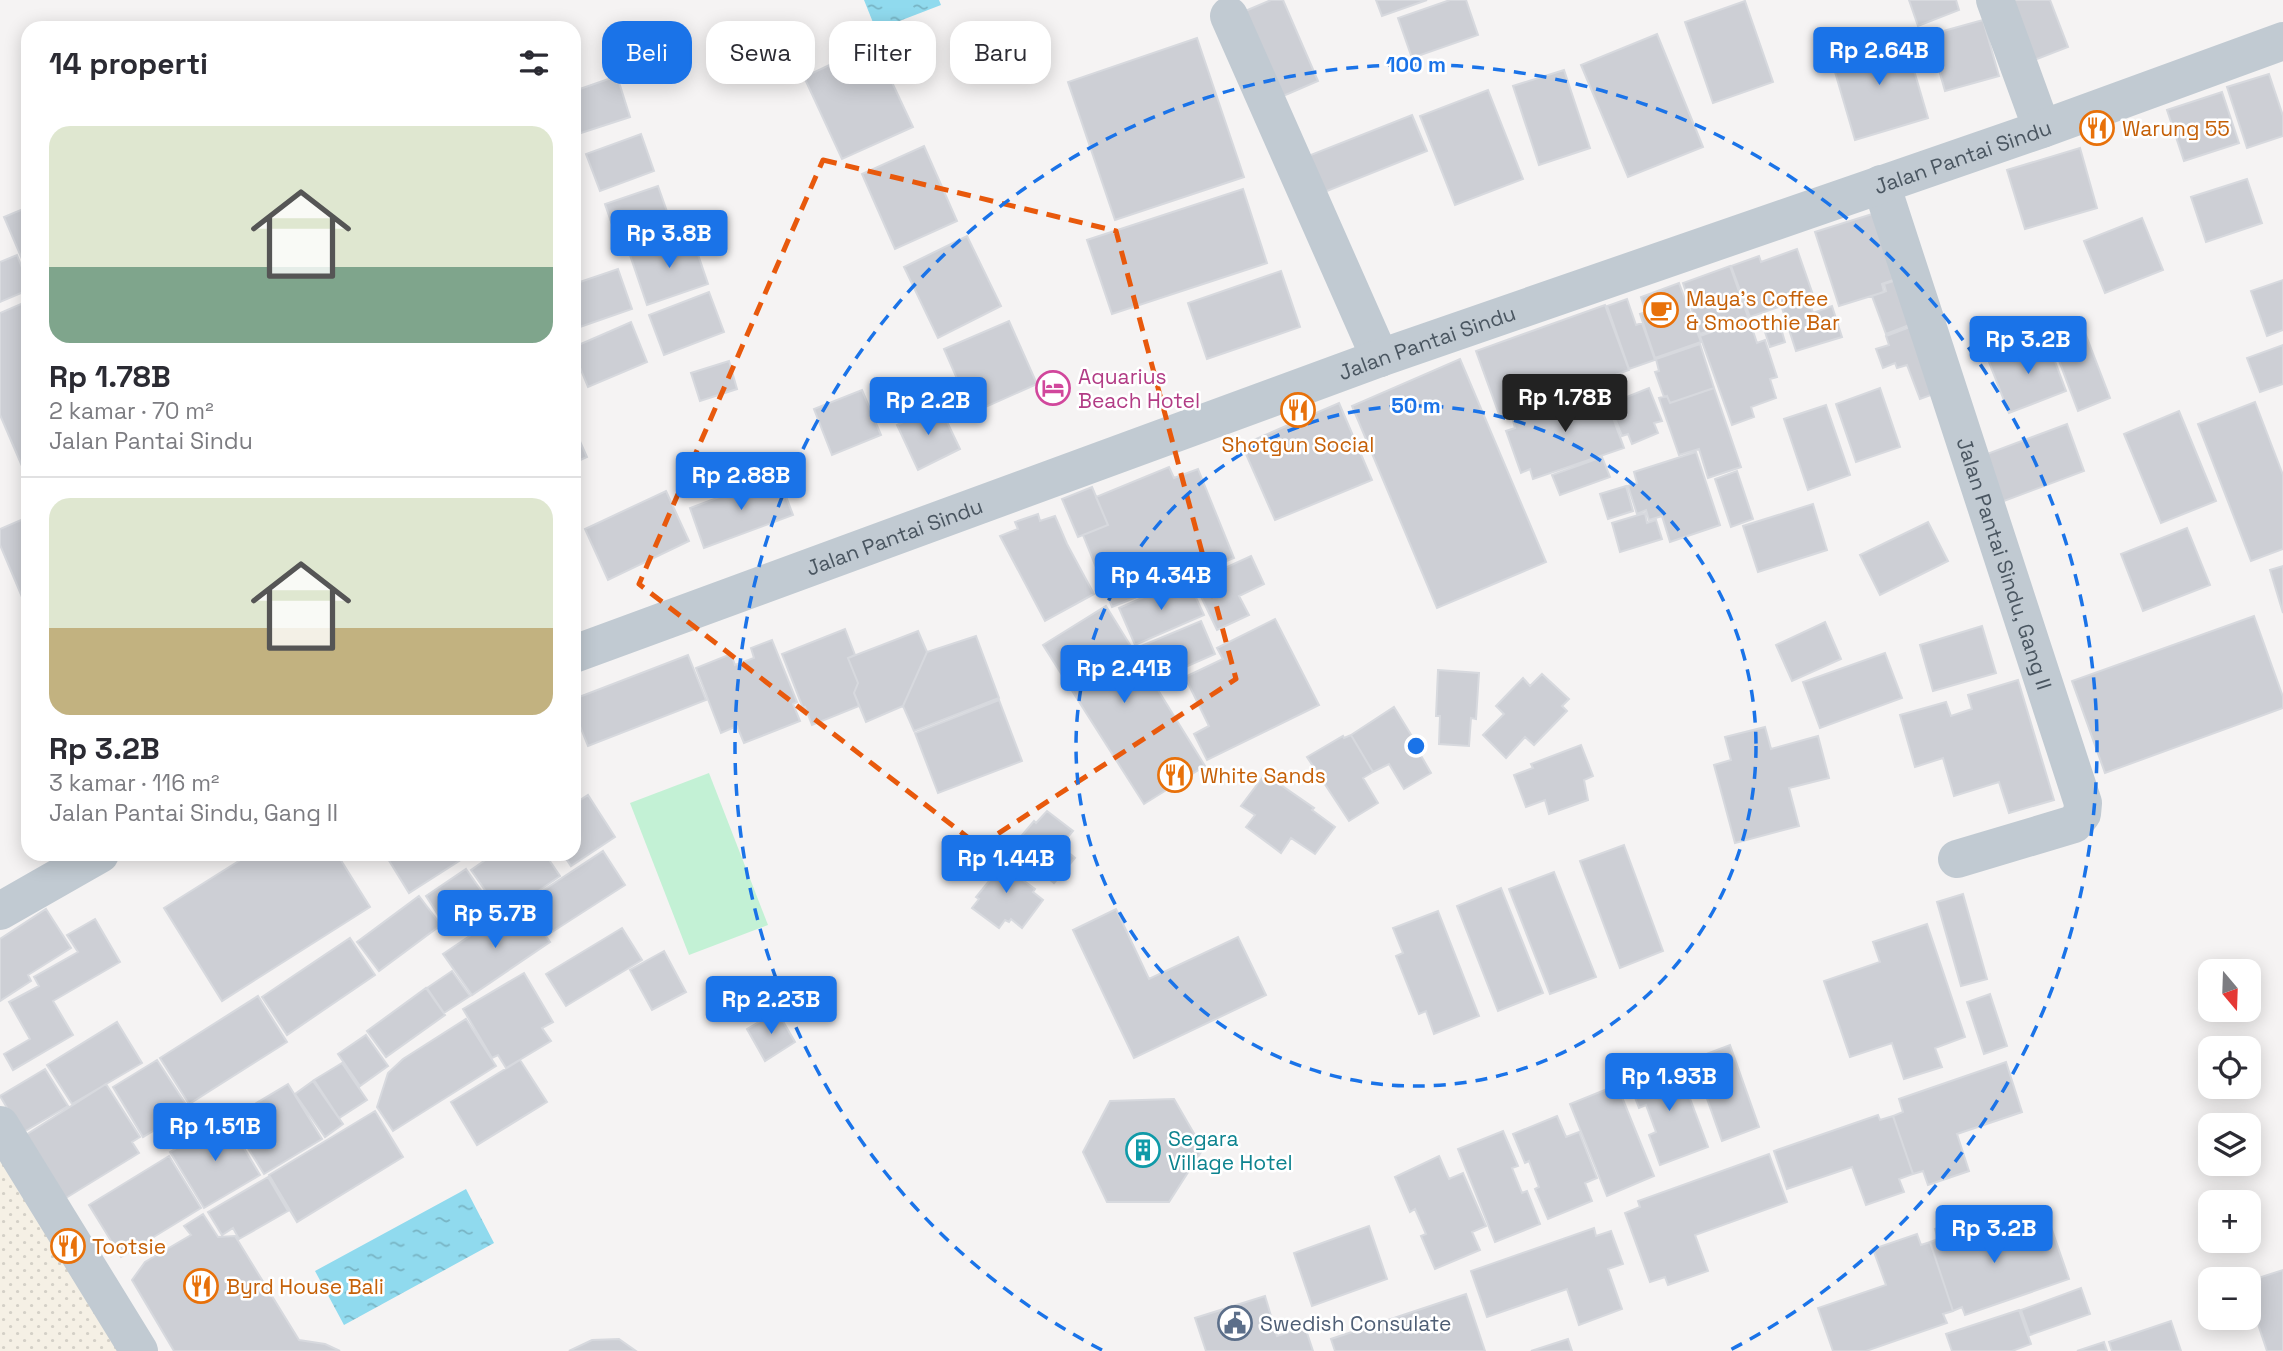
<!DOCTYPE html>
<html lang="id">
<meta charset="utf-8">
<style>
:root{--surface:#fff;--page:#f7f7f7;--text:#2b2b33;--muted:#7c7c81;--line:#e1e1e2;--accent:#1a73e8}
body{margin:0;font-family:"Space Grotesk",sans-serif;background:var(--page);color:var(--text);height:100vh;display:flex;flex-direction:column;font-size:26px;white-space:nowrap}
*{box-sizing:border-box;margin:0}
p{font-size:23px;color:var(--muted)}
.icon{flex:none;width:38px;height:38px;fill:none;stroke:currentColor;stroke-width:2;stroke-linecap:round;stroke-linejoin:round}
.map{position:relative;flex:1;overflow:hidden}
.panel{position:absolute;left:21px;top:21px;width:560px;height:840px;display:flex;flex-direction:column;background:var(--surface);border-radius:21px;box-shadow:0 4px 18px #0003}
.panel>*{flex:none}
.hud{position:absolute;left:602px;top:21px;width:665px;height:63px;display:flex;gap:14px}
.needle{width:46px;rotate:161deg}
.controls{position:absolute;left:2198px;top:959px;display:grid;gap:14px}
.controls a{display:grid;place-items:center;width:63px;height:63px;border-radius:14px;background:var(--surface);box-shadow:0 4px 18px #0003;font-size:35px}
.price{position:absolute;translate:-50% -60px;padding:0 16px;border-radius:7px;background:var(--accent);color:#fff;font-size:23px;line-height:46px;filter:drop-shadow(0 2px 4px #0008)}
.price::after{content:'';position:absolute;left:50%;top:42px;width:21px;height:16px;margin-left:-10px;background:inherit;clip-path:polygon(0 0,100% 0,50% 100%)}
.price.active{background:#222;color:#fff}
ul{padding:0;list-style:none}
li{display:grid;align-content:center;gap:14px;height:371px;padding:0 28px}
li+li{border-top:2px solid var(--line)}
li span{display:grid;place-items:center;height:217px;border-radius:21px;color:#555}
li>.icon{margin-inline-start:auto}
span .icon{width:126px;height:126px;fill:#fffc;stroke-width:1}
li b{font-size:30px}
h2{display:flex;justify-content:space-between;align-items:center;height:84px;padding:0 28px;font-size:30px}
.pill{padding:0 24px;border-radius:21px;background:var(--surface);box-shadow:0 4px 18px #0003;font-size:24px;line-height:63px}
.pill.active{background:var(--accent);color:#fff}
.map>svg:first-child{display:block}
.sand{fill:url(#sand-dots)}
.park{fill:#c3f1d5}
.water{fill:url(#water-ripples)}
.building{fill:#cdcfd5;stroke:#d7d9de;stroke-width:2}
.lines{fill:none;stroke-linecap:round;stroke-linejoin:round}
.pedestrian{stroke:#c1cad2;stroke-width:38}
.minor{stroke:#c1cad2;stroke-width:38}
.marked{fill:none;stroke:#e8590c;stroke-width:5;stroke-dasharray:14 9;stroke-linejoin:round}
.ring{fill:none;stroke:#1a73e8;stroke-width:3.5;stroke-dasharray:12 9}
.labels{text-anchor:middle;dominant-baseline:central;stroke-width:5;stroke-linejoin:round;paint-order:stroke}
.food-label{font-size:21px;fill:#c56008;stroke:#fff;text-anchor:start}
.street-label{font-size:21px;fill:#4a5661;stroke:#fff}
.hotel-label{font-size:21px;fill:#b23c85;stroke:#fff;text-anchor:start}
.culture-label{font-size:21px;fill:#0d838f;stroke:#fff;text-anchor:start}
.service-label{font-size:21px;fill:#4e5e75;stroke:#fff;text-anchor:start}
.centre{fill:#1a73e8;stroke:#fff;stroke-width:3.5}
.ring-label{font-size:21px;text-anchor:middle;font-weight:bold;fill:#1a73e8;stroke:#fff;stroke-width:5;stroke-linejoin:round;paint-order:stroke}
</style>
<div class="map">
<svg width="2283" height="1351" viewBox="0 0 2283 1351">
<defs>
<pattern id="sand-dots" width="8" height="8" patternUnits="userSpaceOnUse" patternTransform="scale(1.75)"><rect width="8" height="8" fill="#f5f0e5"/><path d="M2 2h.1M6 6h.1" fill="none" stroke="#d4d0c7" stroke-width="1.8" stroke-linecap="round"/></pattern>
<pattern id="water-ripples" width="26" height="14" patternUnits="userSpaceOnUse" patternTransform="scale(1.75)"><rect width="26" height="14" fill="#90daee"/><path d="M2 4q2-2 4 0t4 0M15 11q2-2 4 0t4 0" fill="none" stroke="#78b4c4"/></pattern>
</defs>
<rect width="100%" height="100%" fill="#f5f3f3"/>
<path class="sand" d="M0 1125 139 1351H0Z"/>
<path class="park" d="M709 773 768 925 689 955 630 803Z"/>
<path class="water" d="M864 0H939L941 5 876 30Z
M466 1189 494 1243 344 1325 315 1271Z"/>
<path class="building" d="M1271 0H1283L1318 81 1269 102 1231 17Z
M1376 0H1427L1382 16Z
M1450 0H1466L1478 35 1412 58 1398 18Z
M1909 0H1956L1959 10 1918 26Z
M2005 0H2050L2068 47 2029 62Z
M1745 1 1773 82 1713 103 1685 22Z
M1983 20 1999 76 1945 91 1929 35Z
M1903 33 1928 118 1855 140 1830 55Z
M1657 34 1703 147 1628 177 1581 65Z
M1197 38 1244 177 1115 220 1068 82Z
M874 44 913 127 842 159 804 77Z
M1564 70 1590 148 1539 165 1513 86Z
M2269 74 2283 116V136L2247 148 2227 87Z
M617 76 630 117 578 134 574 123V91Z
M1488 90 1523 179 1455 205 1420 116Z
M2222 92 2239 143 2184 161 2167 110Z
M1412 115 1427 151 1312 197 1298 160Z
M641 134 654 171 600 191 586 154Z
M924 146 957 221 895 249 862 174Z
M2080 148 2097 208 2025 229 2007 170Z
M2247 179 2262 223 2206 242 2191 197Z
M658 186 671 223 618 242 605 204Z
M1243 189 1267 263 1112 314 1087 240Z
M28 207V273L4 217Z
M1885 210 1905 276 1882 284 1884 292 1839 306 1815 232Z
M2142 218 2163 270 2105 293 2084 241Z
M691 234 708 284 647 305 630 255Z
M967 236 1001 306 938 338 904 267Z
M1797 249 1813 295 1750 317 1731 266 1759 256 1761 262Z
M17 255 28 283V290L0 302V262Z
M1730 266 1748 317 1700 334 1683 283Z
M618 269 632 309 574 329V284Z
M1281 271 1300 327 1207 359 1188 303Z
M1906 277 1912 324 1886 334 1872 296 1886 291 1884 284Z
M2283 280V330L2267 336 2251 291Z
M1679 283 1701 342 1655 358 1640 314 1646 312 1641 297Z
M709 292 724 332 664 355 649 315Z
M1627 299 1636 325 1642 323 1655 360 1629 369 1607 306Z
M1809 300 1813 313 1832 306 1842 337 1796 351 1782 308Z
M28 301V480L0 415V313Z
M1605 305 1629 370 1500 417 1476 351Z
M1749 319 1757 343 1765 340 1777 377 1770 379 1776 398 1751 407 1754 417 1732 425 1700 336Z
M1009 321 1037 384 972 413 944 349Z
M631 322 647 362 588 387 574 353V347Z
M1918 324 1942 391 1920 399 1907 365 1897 368 1895 363 1883 368 1876 349 1889 345 1886 336Z
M1780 325 1785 342 1770 347 1764 329Z
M2084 330 2110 398 2078 411 2052 342Z
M2047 340 2066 391 2009 413 1989 362Z
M1700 344 1714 388 1670 403 1667 396 1664 397 1655 372 1659 371 1656 359Z
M2283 345V384L2260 392 2247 358Z
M1460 359 1546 562 1437 608 1352 406Z
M729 361 737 389 700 401 691 373Z
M1601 385 1624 448 1533 479 1530 469 1521 473 1506 431 1515 428 1512 417 1529 411 1531 417 1562 406 1559 399Z
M1649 388 1662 421 1654 423 1658 433 1632 444 1628 434 1622 436 1609 404Z
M1714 388 1741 467 1708 478 1699 449 1679 455 1659 398 1667 396 1670 403Z
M1880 388 1900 447 1856 462 1836 404Z
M862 390 881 435 832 455 814 409Z
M2255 402 2283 475V549L2251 561 2198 424Z
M1339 403 1372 480 1275 520 1242 445Z
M939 405 960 449 918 470 897 425Z
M1826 405 1850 475 1808 490 1784 419Z
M2179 411 2216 501 2161 523 2124 434Z
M2067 424 2084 471 1996 504 1979 457Z
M574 428 587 457 574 463Z
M1696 452 1720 525 1670 542 1662 516 1649 520 1646 510 1637 514 1628 486 1637 483 1634 472Z
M1602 457 1610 477 1560 495 1552 475Z
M1169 467 1174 478 1198 469 1234 558 1112 607 1083 535 1108 525 1096 497Z
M1737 471 1753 519 1731 527 1715 479Z
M778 475 793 515 704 548 690 508Z
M1626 486 1633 511 1608 519 1600 494Z
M1092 487 1108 525 1078 537 1062 499Z
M666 491 689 541 608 580 585 529Z
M1813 504 1827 550 1758 572 1743 526Z
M1645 513 1647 523 1656 520 1662 539 1620 552 1612 523Z
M1038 514 1040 521 1055 516 1067 544 1094 594 1045 621 1000 536 1018 529 1015 522Z
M28 517V611L0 545V529Z
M1928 522 1948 561 1880 595 1860 555Z
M2187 528 2210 585 2143 611 2121 554Z
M1251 556 1264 584 1239 596 1249 615 1217 630 1194 582Z
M2283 566V613L2270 570Z
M1187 578 1204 615 1135 645 1119 608Z
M1106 606 1205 766 1144 804 1043 645Z
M2254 616 2283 697V708L2105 773 2072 681Z
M1275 619 1319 705 1207 760 1194 734 1209 726 1185 677 1223 659 1217 648Z
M1201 621 1215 654 1156 680 1141 646Z
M1825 622 1841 659 1792 681 1776 645Z
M1982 626 1996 673 1933 691 1920 645Z
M845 629 855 655 848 658 858 683 854 693 859 706 812 725 805 707 803 708 782 654Z
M918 631 927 652 903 706 866 722 854 693 858 683 848 658Z
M976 636 999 698 914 731 903 706 927 652Z
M772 640 797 702 793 704 800 721 744 743 737 726 721 733 696 668 731 654 735 665 754 658 751 648Z
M1885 653 1902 698 1820 728 1803 682Z
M688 655 706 700 588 746 574 711V699Z
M1438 670 1479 673 1476 719 1471 718 1469 746 1439 744 1440 716H1436Z
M1542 674 1569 699 1562 706 1567 711 1534 745 1525 737 1506 758 1483 735 1504 714 1496 706 1523 678 1530 686Z
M2018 680 2054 800 2009 813 1999 782 1954 796 1943 758 1915 767 1900 715 1946 702 1951 716 1972 709 1968 695Z
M999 700 1022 761 938 793 915 733Z
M1394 707 1418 746 1416 747 1431 773 1404 789 1389 764 1373 772 1351 735Z
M1765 727 1771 749 1818 736 1829 778 1789 788 1799 826 1735 843 1714 765 1731 760 1725 737Z
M1351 735 1373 772 1363 778 1378 803 1349 821 1307 757 1343 736 1344 738Z
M1581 745 1593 776 1584 780 1588 800 1549 814 1545 800 1526 807 1514 775 1533 768 1531 764Z
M1265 774 1314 808 1312 810 1335 827 1315 854 1291 838 1281 853 1246 827 1255 815 1241 806Z
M588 795 615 837 571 866 563 854H574V804Z
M1047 811 1073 831 1062 844 1064 846 1063 848 1075 858 1054 883 1042 873 1039 877 1007 853 1034 821 1036 823Z
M1624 845 1663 951 1620 968 1580 861Z
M603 851 625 885 549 934 527 901Z
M250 854H337L370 907 222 1001 164 908Z
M385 854H470L409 893Z
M494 854H545L560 876 524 901 527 905 505 919 471 870Z
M1010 858 1022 867 1016 875 1035 889 1033 892 1043 900 1022 928 1011 919 1009 922 1005 920 999 928 972 908 979 899 976 897 990 880 978 872 987 860 999 869 1003 864 1005 866Z
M466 869 485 896 444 924 426 896Z
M1554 872 1596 977 1550 994 1509 889Z
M1501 888 1543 993 1498 1011 1457 906Z
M1963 894 1987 979 1961 986 1937 902Z
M419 896 441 925 379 971 357 942Z
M46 909 71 948 28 975 31 981 0 1001V939Z
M1116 909 1149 979 1238 937 1266 995 1134 1058 1073 930Z
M528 910 550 942 472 995 443 954 498 917 504 926Z
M1438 911 1479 1016 1434 1034 1426 1011 1419 1014 1396 956 1403 953 1393 928Z
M95 919 120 962 53 1001 73 1035 13 1070 4 1054 30 1039 9 1002 39 986 34 977 78 952 67 935Z
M1927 924 1965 1037 1935 1048 1942 1067 1904 1079 1892 1043 1850 1057 1824 981 1880 962 1873 942Z
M622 928 642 960 566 1006 546 974Z
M350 938 375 975 287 1035 262 997Z
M664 951 686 992 652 1010 630 970Z
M452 971 470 996 444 1013 427 988Z
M524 973 553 1022 542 1028 551 1041 506 1068 498 1055 492 1058 463 1009Z
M426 988 445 1015 386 1057 367 1031Z
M1990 994 2007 1046 1984 1054 1967 1002Z
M258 996 287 1042 189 1104 160 1058Z
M777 1011 795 1042 765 1061 747 1029Z
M466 1019 496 1066 393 1131 377 1107 388 1073 403 1059Z
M117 1022 142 1063 72 1104 47 1065Z
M366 1035 388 1066 360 1086 338 1054Z
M1730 1045 1759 1127 1722 1141 1693 1059Z
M157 1060 189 1109 143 1137 113 1087Z
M520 1060 547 1102 477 1145 451 1102Z
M1676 1061 1708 1147 1660 1165 1649 1135 1656 1132 1646 1105 1639 1108 1628 1079Z
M2006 1062 2022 1112 1957 1134 1969 1171 1928 1185 1923 1171 1913 1174 1893 1116 1903 1112 1899 1099Z
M342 1063 367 1100 339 1118 314 1080Z
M45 1069 68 1106 22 1133 0 1096Z
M313 1081 343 1124 325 1137 295 1094Z
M106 1084 140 1137 132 1142 139 1153 61 1201 21 1138Z
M288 1084 322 1139 264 1174 230 1119Z
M1617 1085 1654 1176 1607 1196 1570 1104Z
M1174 1099 1203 1149 1169 1202H1107L1083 1152 1110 1101Z
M375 1111 403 1157 297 1222 269 1175Z
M1878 1115 1880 1120 1893 1116 1913 1174 1899 1179 1904 1192 1866 1205 1852 1167 1787 1189 1774 1151Z
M1557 1116 1566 1137 1579 1132 1597 1178 1585 1183 1592 1201 1548 1219 1535 1189 1539 1187 1529 1161 1525 1163 1513 1134Z
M226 1118 260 1175 204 1208 170 1152Z
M1503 1131 1518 1166 1512 1168 1522 1193 1527 1191 1540 1224 1495 1242 1458 1149Z
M1769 1154 1787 1202 1695 1235 1708 1271 1668 1285 1665 1277 1650 1282 1625 1213 1640 1207 1638 1201Z
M169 1156 201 1208 121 1257 89 1205Z
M1439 1156 1449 1179 1463 1173 1486 1226 1472 1232 1480 1250 1435 1269 1421 1236 1426 1234 1415 1209 1410 1212 1395 1177Z
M268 1177 288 1211 239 1239 233 1228 222 1235 208 1212Z
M203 1214 218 1237 235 1236 299 1340 325 1344 340 1351H174L132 1280 145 1262 191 1235 184 1226Z
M1978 1214 1990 1248 2051 1227 2069 1279 1965 1315 1962 1307 1953 1311 1930 1242 1938 1239 1935 1229Z
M1369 1226 1387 1279 1312 1306 1294 1253Z
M1594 1228 1596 1236 1611 1231 1623 1264 1608 1269 1622 1309 1579 1325 1567 1289 1487 1317 1471 1271Z
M1917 1234 1921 1245 1930 1242 1953 1311 1943 1314 1947 1323 1866 1351H1833L1818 1308 1886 1285 1873 1249Z
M2283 1270V1351H2267L2249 1297V1281Z
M2081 1288 2090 1314 2030 1335 2021 1310Z
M1466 1294 1485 1351H1335L1331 1339Z
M1265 1296 1277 1336 1305 1327 1313 1351H1206L1195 1318Z
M2019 1310 2031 1344 2012 1351H1952L1946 1334Z
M2171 1321 2181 1351H2112L2109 1342Z
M619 1339 636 1351H569L592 1340Z
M1568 1339 1572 1351H1531Z
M2104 1342 2107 1351H2077Z"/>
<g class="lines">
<path class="pedestrian" d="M0 1125 139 1351"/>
<g class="minor">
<path d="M1995 0 2042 129"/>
<path d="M1229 16 1380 358"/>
<path id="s1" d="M1881 184 2083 803 2082 814 2074 824 1957 859"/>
<path id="s2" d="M574 654 1380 358 2042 129 2283 41"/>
<path d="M0 911 100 854"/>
</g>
</g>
<path class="marked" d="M823 160 1116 231 1236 679 979 846 639 584Z"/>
<g class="ring">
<circle cx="1416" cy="746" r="340"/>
<path d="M1102 1350A681 681 0 1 1 1730 1350"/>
</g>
<defs>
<g id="restaurant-ring" transform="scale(1.75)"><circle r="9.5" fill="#fff" stroke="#e8710a" stroke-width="1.5"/><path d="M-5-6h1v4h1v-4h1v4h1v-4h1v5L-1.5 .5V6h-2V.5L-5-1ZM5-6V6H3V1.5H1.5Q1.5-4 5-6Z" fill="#e8710a"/></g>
<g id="cafe-ring" transform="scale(1.75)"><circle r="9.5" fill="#fff" stroke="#e8710a" stroke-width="1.5"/><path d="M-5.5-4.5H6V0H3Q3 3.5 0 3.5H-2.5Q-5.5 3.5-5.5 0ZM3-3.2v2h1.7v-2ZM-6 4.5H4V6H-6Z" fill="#e8710a"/></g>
<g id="hotel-ring" transform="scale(1.75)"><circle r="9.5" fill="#fff" stroke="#d1479c" stroke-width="1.5"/><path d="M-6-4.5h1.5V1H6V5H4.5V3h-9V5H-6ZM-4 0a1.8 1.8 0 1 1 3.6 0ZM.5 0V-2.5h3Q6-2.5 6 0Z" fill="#d1479c"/></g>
<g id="building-ring" transform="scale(1.75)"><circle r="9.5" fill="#fff" stroke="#0f9aa8" stroke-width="1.5"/><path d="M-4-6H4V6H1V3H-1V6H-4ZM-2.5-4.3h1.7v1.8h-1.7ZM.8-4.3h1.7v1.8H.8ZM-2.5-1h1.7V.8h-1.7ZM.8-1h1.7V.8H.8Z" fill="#0f9aa8"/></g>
<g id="civic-ring" transform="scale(1.75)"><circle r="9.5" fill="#fff" stroke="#5c6f8a" stroke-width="1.5"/><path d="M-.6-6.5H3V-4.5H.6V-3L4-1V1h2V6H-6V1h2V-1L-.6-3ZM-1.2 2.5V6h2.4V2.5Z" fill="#5c6f8a"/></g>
</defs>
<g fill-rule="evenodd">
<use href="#restaurant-ring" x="2097" y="128"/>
<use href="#cafe-ring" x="1661" y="310"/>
<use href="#hotel-ring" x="1053" y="388"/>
<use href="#restaurant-ring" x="1298" y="410"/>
<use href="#restaurant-ring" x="1175" y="775"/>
<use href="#building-ring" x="1143" y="1150"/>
<use href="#restaurant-ring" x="68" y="1246"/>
<use href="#restaurant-ring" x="201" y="1286"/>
<use href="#civic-ring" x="1235" y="1323"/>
</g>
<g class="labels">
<g class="food-label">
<text x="2122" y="128">Warung 55</text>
<text x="1686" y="298">Maya's Coffee<tspan x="1686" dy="24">&amp; Smoothie Bar</tspan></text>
<text x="1298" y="444" text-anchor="middle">Shotgun Social</text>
<text x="1200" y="775">White Sands</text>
<text x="92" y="1246">Tootsie</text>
<text x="226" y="1286">Byrd House Bali</text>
</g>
<g class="street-label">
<text stroke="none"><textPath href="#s2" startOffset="1475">Jalan Pantai Sindu</textPath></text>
<text stroke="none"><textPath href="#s2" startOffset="908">Jalan Pantai Sindu</textPath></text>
<text stroke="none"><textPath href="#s2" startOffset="341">Jalan Pantai Sindu</textPath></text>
<text stroke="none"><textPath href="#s1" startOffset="399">Jalan Pantai Sindu, Gang II</textPath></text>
</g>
<g class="hotel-label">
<text x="1078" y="376">Aquarius<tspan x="1078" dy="24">Beach Hotel</tspan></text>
</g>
<g class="culture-label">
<text x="1168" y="1138">Segara<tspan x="1168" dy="24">Village Hotel</tspan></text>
</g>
<g class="service-label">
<text x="1260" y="1323">Swedish Consulate</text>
</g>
</g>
<circle cx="1416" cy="746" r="10" class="centre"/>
<g class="ring-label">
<text x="1416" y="72">100 m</text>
<text x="1416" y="413">50 m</text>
</g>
</svg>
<div class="controls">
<a><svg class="needle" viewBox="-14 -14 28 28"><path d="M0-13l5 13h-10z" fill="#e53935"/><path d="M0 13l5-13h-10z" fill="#7c7c81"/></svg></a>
<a><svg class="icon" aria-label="locate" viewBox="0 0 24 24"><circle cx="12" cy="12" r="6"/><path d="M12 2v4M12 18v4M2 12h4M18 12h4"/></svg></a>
<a><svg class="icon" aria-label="layers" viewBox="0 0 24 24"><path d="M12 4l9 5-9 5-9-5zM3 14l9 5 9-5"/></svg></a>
<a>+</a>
<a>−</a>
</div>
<b class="price" style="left:1879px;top:87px">Rp 2.64B</b>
<b class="price" style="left:669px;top:270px">Rp 3.8B</b>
<b class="price" style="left:2028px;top:376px">Rp 3.2B</b>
<b class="price active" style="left:1565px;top:434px">Rp 1.78B</b>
<b class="price" style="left:928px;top:437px">Rp 2.2B</b>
<b class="price" style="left:741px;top:512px">Rp 2.88B</b>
<b class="price" style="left:1161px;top:612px">Rp 4.34B</b>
<b class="price" style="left:1124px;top:705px">Rp 2.41B</b>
<b class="price" style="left:1006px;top:895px">Rp 1.44B</b>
<b class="price" style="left:495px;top:950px">Rp 5.7B</b>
<b class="price" style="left:771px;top:1036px">Rp 2.23B</b>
<b class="price" style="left:1669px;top:1113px">Rp 1.93B</b>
<b class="price" style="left:215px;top:1163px">Rp 1.51B</b>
<b class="price" style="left:1994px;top:1265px">Rp 3.2B</b>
<div class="hud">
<a class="pill active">Beli</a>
<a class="pill">Sewa</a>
<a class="pill">Filter</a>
<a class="pill">Baru</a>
</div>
<section class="panel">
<h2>14 properti<svg class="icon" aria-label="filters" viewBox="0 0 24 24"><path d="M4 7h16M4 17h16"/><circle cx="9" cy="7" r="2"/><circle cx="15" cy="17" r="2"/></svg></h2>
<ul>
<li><span style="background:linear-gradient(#dfe7d0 65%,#7fa58c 0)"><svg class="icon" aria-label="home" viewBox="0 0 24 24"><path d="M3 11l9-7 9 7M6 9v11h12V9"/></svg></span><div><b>Rp 1.78B</b><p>2 kamar · 70 m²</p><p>Jalan Pantai Sindu</p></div></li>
<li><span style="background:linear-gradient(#dfe7d0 60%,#c2b280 0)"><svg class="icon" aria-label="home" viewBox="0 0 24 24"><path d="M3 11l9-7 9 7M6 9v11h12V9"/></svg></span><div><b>Rp 3.2B</b><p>3 kamar · 116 m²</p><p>Jalan Pantai Sindu, Gang II</p></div></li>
</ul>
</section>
</div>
